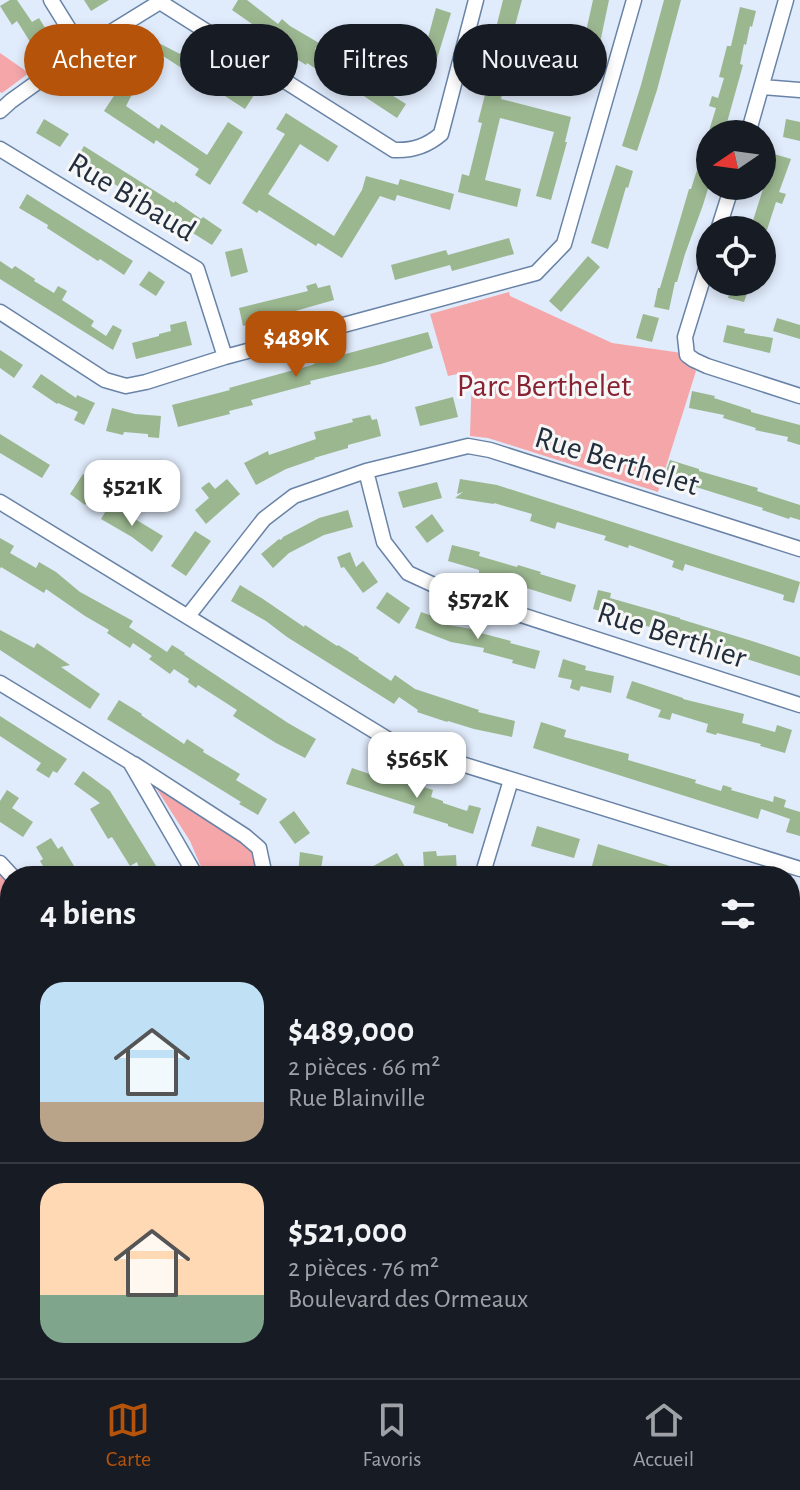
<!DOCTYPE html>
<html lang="fr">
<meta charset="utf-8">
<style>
:root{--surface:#171b24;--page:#242831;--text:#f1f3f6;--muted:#9ea1a6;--line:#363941;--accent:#b45309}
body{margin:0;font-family:"Alegreya Sans",sans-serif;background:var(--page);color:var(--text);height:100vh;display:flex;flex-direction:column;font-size:30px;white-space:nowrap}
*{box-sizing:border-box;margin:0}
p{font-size:26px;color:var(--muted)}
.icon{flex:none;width:44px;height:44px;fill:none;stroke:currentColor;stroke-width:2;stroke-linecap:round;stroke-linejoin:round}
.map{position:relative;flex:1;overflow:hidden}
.drawer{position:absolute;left:0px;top:866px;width:800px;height:512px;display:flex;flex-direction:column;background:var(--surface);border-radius:32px 32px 0 0;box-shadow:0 4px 12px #0003}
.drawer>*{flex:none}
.guide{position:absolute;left:24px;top:24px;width:752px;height:72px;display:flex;gap:16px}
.needle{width:52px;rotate:257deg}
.controls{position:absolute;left:696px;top:120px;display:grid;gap:16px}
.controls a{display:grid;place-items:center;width:80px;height:80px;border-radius:50%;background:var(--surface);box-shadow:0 4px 12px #0003;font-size:40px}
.price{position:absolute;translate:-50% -68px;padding:0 18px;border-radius:16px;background:#fff;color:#222;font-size:26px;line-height:52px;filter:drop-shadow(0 2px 4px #0008)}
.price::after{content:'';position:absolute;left:50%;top:48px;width:24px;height:18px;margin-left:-12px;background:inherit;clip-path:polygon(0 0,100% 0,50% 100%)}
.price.selected{background:var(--accent);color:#fff}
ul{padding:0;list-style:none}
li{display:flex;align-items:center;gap:24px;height:200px;padding:0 40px}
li+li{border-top:2px solid var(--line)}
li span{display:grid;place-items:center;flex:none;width:224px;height:160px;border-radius:24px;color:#555}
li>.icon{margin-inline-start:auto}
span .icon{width:96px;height:96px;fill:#fffc;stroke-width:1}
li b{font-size:34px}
h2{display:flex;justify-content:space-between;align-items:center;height:96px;padding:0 40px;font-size:34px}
.tag{padding:0 28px;border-radius:36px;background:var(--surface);box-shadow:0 4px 12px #0003;font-size:28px;line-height:72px}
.tag.selected{background:var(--accent);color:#fff}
.dock{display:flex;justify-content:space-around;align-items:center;height:112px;border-top:2px solid var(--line);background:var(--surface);font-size:22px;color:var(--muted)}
.dock a{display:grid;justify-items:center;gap:4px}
.dock .selected{color:var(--accent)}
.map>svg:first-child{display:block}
.built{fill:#cce0fb}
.green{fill:#f4a6a9}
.building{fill:#9bb790}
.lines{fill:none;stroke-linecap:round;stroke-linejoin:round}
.minor-casing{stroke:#6983a7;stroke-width:17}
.major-casing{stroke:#cacdd0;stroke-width:21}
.minor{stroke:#fff;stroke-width:14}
.major{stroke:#a3ebeb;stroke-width:18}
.labels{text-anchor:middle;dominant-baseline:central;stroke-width:6;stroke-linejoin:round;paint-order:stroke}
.street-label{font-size:32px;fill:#232e3d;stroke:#f7f7f7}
.park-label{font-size:32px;fill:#872232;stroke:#f7f7f7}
</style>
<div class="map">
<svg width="800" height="1378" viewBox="0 0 800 1378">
<rect width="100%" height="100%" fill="#e0ebfb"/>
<path class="built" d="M0 1103 10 1106V1207L0 1217Z
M800 1165V1275L790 1272V1194Z"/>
<path class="green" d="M0 53 29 73 2 93 0 92Z
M509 292 510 296 612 343 682 353 687 363 696 371 658 492 488 438 470 436 472 371 448 376 430 314Z
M151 780 249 847 256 863 255 876H205L190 841Z
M0 866 10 877V1106L0 1103Z"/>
<path class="building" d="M10 0H17L32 22 39 18 47 31 44 32 49 39 34 48 17 21 12 25 0 6Z
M84 0H109L91 11Z
M238 0H247L278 24 282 19 290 26 319 43 315 49 353 75 355 72 406 104 397 118 338 79 336 82 307 63 306 65 287 53 289 50 232 10Z
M503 0H522L511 40 494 36Z
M593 0H609L597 57 581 54Z
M664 0H681L657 90 637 151 622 146 641 85Z
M740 7 756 11 752 27 750 26 746 45 744 44 740 64 743 65 726 126 723 125 721 134H708L716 108 709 106 712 96 718 98 724 78 719 77 727 46H731Z
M436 8 451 13 435 65 412 57 415 46 425 49Z
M153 40 180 54 183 49 254 95 245 109 163 56 152 76 144 71 126 106 159 129 161 124 207 155 228 122 243 132 210 185 195 175 199 169 156 140 154 144 104 111 119 88H118L134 57 142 61Z
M526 48 585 63 580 82 522 66Z
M489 79 505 83 501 99 571 117 565 142H567L551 200 536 196 554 132 500 118 485 180 521 189 517 207 458 192 462 174 469 176 482 123 478 122Z
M286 113 338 146 328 162 300 144 268 194 334 236 362 190 366 176 398 185 400 179 454 194 450 210 397 195 395 201 380 196 342 258 318 243 316 246 259 210 257 213 242 203 285 134 276 129Z
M44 119 69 134 60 147 36 133Z
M786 119 800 122V141L783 137Z
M708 135H710V182L703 205 685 254 677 282H675L669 310 654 307 658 288H660L689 189H691Z
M84 146 174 203 175 201 201 219 203 217 222 230 212 245 76 160Z
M774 154 791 159 779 192 786 194 782 204 776 202 767 230H750Z
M616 165 633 171 628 188 626 187 608 249 591 243Z
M27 194 133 261 124 275 100 259 98 261 47 228 48 225 19 208Z
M509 238 514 254 452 271 450 265 395 280 391 265 446 250 448 255Z
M242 248 248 272 231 277 225 252Z
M588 256 600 267 561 312 549 301Z
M0 261 12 269 15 266 35 279 34 281 54 293 58 286 67 291 62 300 94 321 91 326 106 336 113 325 122 330 113 350 0 279Z
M149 271 165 282 156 296 139 285Z
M733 282H751L744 302 728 298Z
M316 283 318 288 330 285 334 300 243 326 239 308 308 291 306 286Z
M643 314 659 318 652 342 636 338Z
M777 318 800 325V339L773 331Z
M186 321 192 345 136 359 132 343 159 336V334L171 331 170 325Z
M727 325 745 329 744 333 773 338 770 353 723 342Z
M428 332 433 348 381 364 310 381 311 384 251 400 253 405 229 411 230 414 178 427 172 405 230 390 229 388 312 365 319 361Z
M0 350 23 365 14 378 0 368Z
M41 374 76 398 77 395 95 403 84 425 74 420 78 412 58 403 57 404 32 387Z
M692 391 715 396 714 398 751 410V412L800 425V445L787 441 788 437 755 430 756 428 723 418 724 415 689 408Z
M453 397 458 417 420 426 415 407Z
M112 408 135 414 161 416 159 438 148 437V434L124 432 123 435 106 431Z
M370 415 372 420 377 419 381 436 348 445V448L314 458 315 459 286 469 256 485 244 463 268 451 269 455 316 439 314 432 353 422 352 419Z
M0 434 50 465 42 478 0 453Z
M670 460 699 469V471L758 488 757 491 800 505V520L790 517 789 519 762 510 763 508 664 477Z
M83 474 99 484 85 505 70 494Z
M227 479 240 494 206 524 195 510 209 498 201 488 209 482 215 489Z
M460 479 497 485 800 582 794 603 783 600 784 595 685 564 683 571 672 567 674 561 629 545 628 548 604 540 606 536 557 522 555 529 530 521 532 514 494 503V504L455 498 463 492 457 494Z
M437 482 442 498 403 508 398 492Z
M110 504 163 536 152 552 132 537 101 519Z
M348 510 353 527 324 535 289 553 273 568 261 554 279 539 281 540 283 537 319 518Z
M432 514 444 531 427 543 415 527Z
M195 531 211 541 186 576 171 566Z
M0 538 14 546 10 553 36 568 39 562 56 572 80 592 133 621 129 627 158 646 167 652 172 645 185 653 184 654 288 723 316 739 305 758 276 743 233 716 237 710 198 685 196 688 188 682 189 679 174 669 170 674 149 659 152 656 133 643 130 648 107 633 109 630 85 616 46 589 44 593 1 567 0 569Z
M452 545 480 552 479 556 517 567 518 565 541 572 540 574 576 585 571 602 479 573V570L448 561Z
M350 552 356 567 363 561 378 582 363 593 344 567 341 568 337 557Z
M240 585 263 599 304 627 305 625 337 646 338 645 359 658 358 659 391 681 395 675 415 689 479 710 478 712 515 721 512 737 474 729 448 721 447 722 417 712 418 710 399 697 394 704 287 637 266 621 231 601Z
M598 590 611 593 610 598 680 618V619L752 641 800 657V676L684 639V637L619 618V616L593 609Z
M387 592 410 608 399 624 376 608Z
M421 612 449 622 448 625 478 630 477 632 511 641 510 643 540 651 535 669 512 663 513 660 483 652 484 648 451 642 415 628Z
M0 630 34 648 37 643 70 665 61 667 100 694 90 709 0 650Z
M563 659 586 666 585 670 614 676 611 693 581 686 579 691 570 688 572 680 558 677Z
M632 681 683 698V699L744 714 742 723 775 732 777 725 792 730 785 753 760 746 761 744 717 733 716 735 706 732 708 724 672 713 670 720 658 717 661 710 626 698Z
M119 700 142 714 141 715 184 744 187 739 204 750 203 752 240 774 236 780 267 799 258 815 239 804 241 802 107 719Z
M0 716 67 759 57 773 53 771 49 778 36 770 41 763 0 736Z
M541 722 566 730 564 737 629 754 628 760 696 780 695 783 721 791 723 785 732 788 731 790 773 802 774 796 786 800 784 807 800 812V836L786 832 790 819 761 809 758 819 533 748Z
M352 768 390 781 391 777 433 790 431 797 443 801V803L467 811 469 805 481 808 473 834 448 826V824L413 813 415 806 346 784Z
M83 771 110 791 158 869 160 876H142L137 862 130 866 112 837 108 839 90 809 100 803 74 784Z
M7 790 19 798 12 808 33 822 23 837 0 822V801Z
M294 811 310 833 295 844 279 822Z
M537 826 580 839 574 858 531 846Z
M51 838 58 849 62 846 80 876H49L40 861 43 859 36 847Z
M598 844 696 874 695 876H629L592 866Z
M436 851 437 856 456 855 457 874 434 876V867L424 868 423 852Z
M300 852 323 856 320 876H298Z
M397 853 410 876H372L368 869Z
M790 1209 800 1212V1227L790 1224Z
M0 1255 10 1272V1279L0 1285Z
M10 1342V1360L0 1366V1348Z
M93 1368H111L107 1378H90Z
M247 1368H266L264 1378H244Z
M396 1368H415L412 1378H394Z
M474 1368H494L490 1378H469Z"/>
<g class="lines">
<g class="minor-casing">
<path id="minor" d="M51 0 82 50
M160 2 394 150C413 151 427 146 441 134L476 0
M762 87 800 90
M0 111 11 101 82 50 163 0
M748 134 786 0
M0 149 197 269 225 357
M718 230 732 186
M710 256 685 337 687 355 694 360 707 366 800 396
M0 312 105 380 126 386 146 382 225 357 536 273 564 244 634 0
M366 471 384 542 408 573 447 591 800 705
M0 502 394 743 800 869
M188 616 264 519 294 496 366 471 468 446 490 450 800 549
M0 683 130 762 196 876
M134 764 245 836 259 848 265 876
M0 863 12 876
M482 876 511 780
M0 1220 10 1211
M790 1297 800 1299
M536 1368 554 1378
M25 1378 30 1373 42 1368
M57 1378 60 1368
M214 1378 217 1368
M362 1378 366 1368
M512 1378 515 1368"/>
</g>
<g class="major-casing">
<path id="major" d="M790 988 800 957
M790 1136 800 1105
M665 1378 669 1368
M707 1378 710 1368"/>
</g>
<use href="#minor" class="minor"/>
<use href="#major" class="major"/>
</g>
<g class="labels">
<g class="street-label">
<text transform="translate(132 197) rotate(31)">Rue Bibaud</text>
<text transform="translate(617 461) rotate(17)">Rue Berthelet</text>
<text transform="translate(672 635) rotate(18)">Rue Berthier</text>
</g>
<g class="park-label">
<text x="544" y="386">Parc Berthelet</text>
</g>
</g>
</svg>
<div class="controls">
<a><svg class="needle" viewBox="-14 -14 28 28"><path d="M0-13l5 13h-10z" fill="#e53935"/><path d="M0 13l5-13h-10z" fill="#9ea1a6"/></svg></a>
<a><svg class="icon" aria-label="locate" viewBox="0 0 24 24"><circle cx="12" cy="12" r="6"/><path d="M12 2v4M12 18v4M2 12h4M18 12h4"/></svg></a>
</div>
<b class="price selected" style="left:296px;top:379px">$489K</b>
<b class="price" style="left:132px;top:528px">$521K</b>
<b class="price" style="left:478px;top:641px">$572K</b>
<b class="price" style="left:417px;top:800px">$565K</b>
<div class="guide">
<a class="tag selected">Acheter</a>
<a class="tag">Louer</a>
<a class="tag">Filtres</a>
<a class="tag">Nouveau</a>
</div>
<section class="drawer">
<h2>4 biens<svg class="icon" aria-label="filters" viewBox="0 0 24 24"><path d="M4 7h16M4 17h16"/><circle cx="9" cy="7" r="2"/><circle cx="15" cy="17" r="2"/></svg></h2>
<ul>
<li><span style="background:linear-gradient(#bfe0f5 75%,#b9a48a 0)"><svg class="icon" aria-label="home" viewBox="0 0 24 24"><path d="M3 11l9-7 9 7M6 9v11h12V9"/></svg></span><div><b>$489,000</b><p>2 pièces · 66 m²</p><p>Rue Blainville</p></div></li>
<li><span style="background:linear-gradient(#ffd9b3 70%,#7fa58c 0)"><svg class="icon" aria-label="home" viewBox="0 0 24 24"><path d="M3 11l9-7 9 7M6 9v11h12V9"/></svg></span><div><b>$521,000</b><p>2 pièces · 76 m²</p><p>Boulevard des Ormeaux</p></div></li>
</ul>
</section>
</div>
<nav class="dock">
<a class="selected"><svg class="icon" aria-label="map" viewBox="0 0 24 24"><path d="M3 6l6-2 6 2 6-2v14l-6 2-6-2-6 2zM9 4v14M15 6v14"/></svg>Carte</a>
<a><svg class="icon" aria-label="saved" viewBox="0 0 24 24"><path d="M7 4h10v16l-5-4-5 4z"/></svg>Favoris</a>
<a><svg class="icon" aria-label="home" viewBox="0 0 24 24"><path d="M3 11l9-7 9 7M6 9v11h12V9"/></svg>Accueil</a>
</nav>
